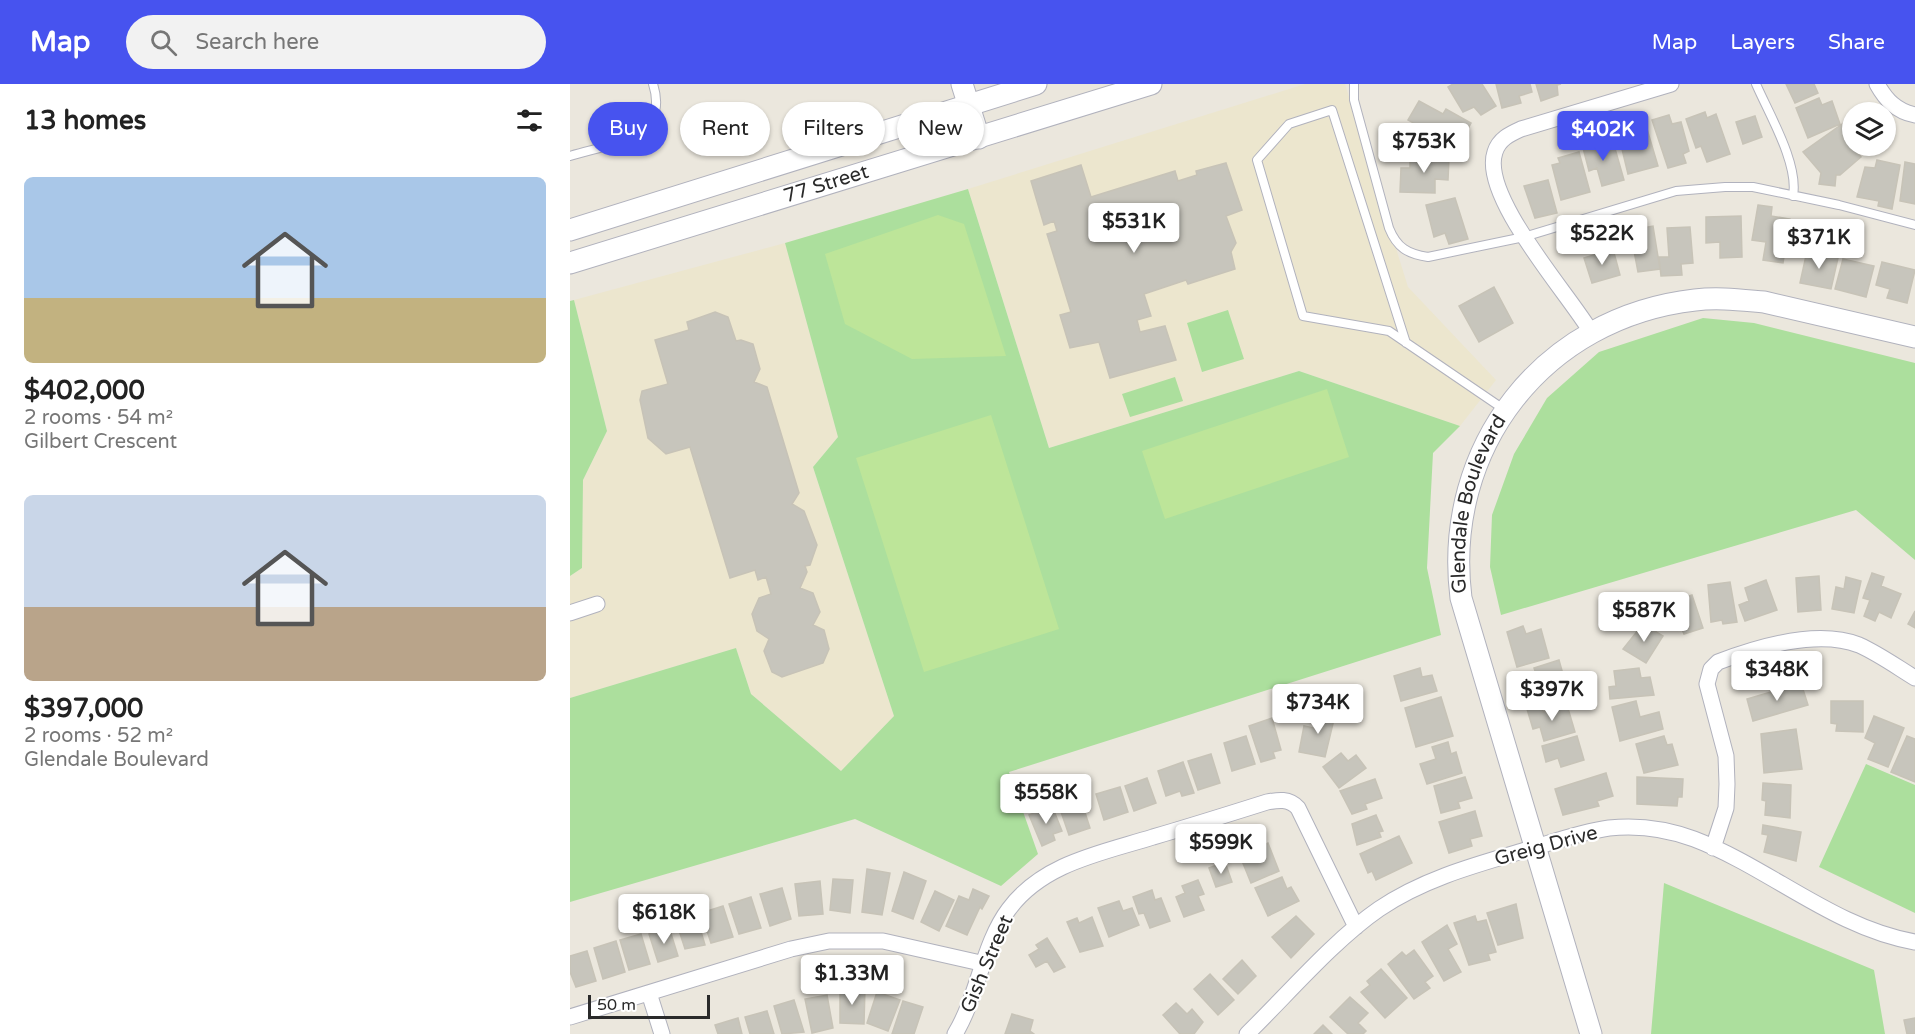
<!DOCTYPE html>
<meta charset="utf-8">
<style>
:root{--surface:#fff;--page:#f2f2f2;--text:#222;--muted:#767676;--accent:#4753ef}
body{margin:0;font-family:"Varela Round",sans-serif;background:var(--page);color:var(--text);height:100vh;display:flex;flex-direction:column;font-size:22px;white-space:nowrap}
*{box-sizing:border-box;margin:0}
p{font-size:20px;color:var(--muted)}
.icon{flex:none;width:33px;height:33px;fill:none;stroke:currentColor;stroke-width:2;stroke-linecap:round;stroke-linejoin:round}
.map{position:relative;flex:1;overflow:hidden}
.sheet{display:flex;flex-direction:column;background:var(--surface);width:570px}
.sheet>*{flex:none}
.hud{position:absolute;left:18px;top:18px;width:570px;height:54px;display:flex;gap:12px}
.tools{position:absolute;left:1272px;top:18px;display:grid;gap:12px}
.tools a{display:grid;place-items:center;width:54px;height:54px;border-radius:50%;background:var(--surface);box-shadow:0 2px 4px #0004;font-size:30px}
.scale{position:absolute;left:18px;bottom:15px;width:122px;box-sizing:border-box;padding-left:6px;border:3px solid #2a2a2a;border-top:0;font-size:16px;line-height:21px;white-space:nowrap;color:#2a2a2a;-webkit-text-stroke:4px #fff;paint-order:stroke}
.price{position:absolute;translate:-50% -51px;padding:0 14px;border-radius:6px;background:#fff;color:#222;font-size:20px;line-height:39px;filter:drop-shadow(0 2px 3px #0008)}
.price::after{content:'';position:absolute;left:50%;top:36px;width:18px;height:14px;margin-left:-9px;background:inherit;clip-path:polygon(0 0,100% 0,50% 100%)}
.price.active{background:var(--accent);color:#fff}
ul{padding:0;list-style:none}
li{display:grid;align-content:center;gap:12px;height:318px;padding:0 24px}
li span{display:grid;place-items:center;height:186px;border-radius:9px;color:#555}
li>.icon{margin-inline-start:auto}
span .icon{width:108px;height:108px;fill:#fffc;stroke-width:1}
li b{font-size:26px}
h2{display:flex;justify-content:space-between;align-items:center;height:72px;padding:0 24px;font-size:26px}
.chip{padding:0 21px;border-radius:27px;background:var(--surface);box-shadow:0 2px 4px #0004;font-size:21px;line-height:54px}
.chip.active{background:var(--accent);color:#fff}
header{display:flex;align-items:center;gap:36px;box-sizing:border-box;height:84px;padding:0 30px;background:var(--accent);color:#fff}
header strong{font-size:28px}
nav{display:flex;gap:33px;margin-inline-start:auto;font-size:21px}
.search{width:420px;height:54px;background:var(--page);display:flex;align-items:center;gap:15px;box-sizing:border-box;padding:0 21px;border-radius:33px;color:var(--muted);font-size:22px}
main{display:flex;flex:1;min-height:0}
.map>svg:first-child{display:block}
.education{fill:#ece6ce}
.green{fill:#acdf9d}
.pitch{fill:#bde599}
.building{fill:#c7c5bc;stroke:#c7c3b7;stroke-width:1.5}
.lines{fill:none;stroke-linecap:round;stroke-linejoin:round}
.lane-casing{stroke:#b1b2bd;stroke-width:10}
.street-casing{stroke:#b1b2bd;stroke-width:17}
.secondary-casing{stroke:#b1b2bd;stroke-width:23}
.lane{stroke:#fff;stroke-width:8}
.street{stroke:#fff;stroke-width:15}
.secondary{stroke:#fff;stroke-width:21}
.labels{text-anchor:middle;dominant-baseline:central;stroke-width:4.5;stroke-linejoin:round;paint-order:stroke}
.street-label{font-size:20px;fill:#2a2a2a;stroke:#fff}
</style>
<header>
<strong>Map</strong>
<div class="search"><svg class="icon" aria-label="search" viewBox="0 0 24 24"><circle cx="10" cy="10" r="6"/><path d="M15 15l6 6"/></svg>Search here</div>
<nav><a>Map</a><a>Layers</a><a>Share</a></nav>
</header>
<main>
<section class="sheet">
<h2>13 homes<svg class="icon" aria-label="filters" viewBox="0 0 24 24"><path d="M4 7h16M4 17h16"/><circle cx="9" cy="7" r="2"/><circle cx="15" cy="17" r="2"/></svg></h2>
<ul>
<li><span style="background:linear-gradient(#a9c7e8 65%,#c2b280 0)"><svg class="icon" aria-label="home" viewBox="0 0 24 24"><path d="M3 11l9-7 9 7M6 9v11h12V9"/></svg></span><div><b>$402,000</b><p>2 rooms · 54 m²</p><p>Gilbert Crescent</p></div></li>
<li><span style="background:linear-gradient(#c9d6e8 60%,#b9a48a 0)"><svg class="icon" aria-label="home" viewBox="0 0 24 24"><path d="M3 11l9-7 9 7M6 9v11h12V9"/></svg></span><div><b>$397,000</b><p>2 rooms · 52 m²</p><p>Glendale Boulevard</p></div></li>
</ul>
</section>
<div class="map">
<svg width="1345" height="950" viewBox="0 0 1345 950">
<rect width="100%" height="100%" fill="#ebe7dd"/>
<path class="education" d="M735 0H775L838 203 926 296 890 342 729 287 479 364 398 105Z
M215 159 268 353 243 383 324 632 271 687 181 610 166 564 0 614V492L12 484 13 396 37 347 4 216Z"/>
<path class="green" d="M398 105 479 364 729 287 890 342 863 369 857 484 871 551 439 688 468 770 431 802 285 735 0 818V614L166 564 181 610 271 687 324 632 243 383 268 353 215 159Z
M4 216 37 347 13 396 12 484 0 492V217Z
M658 226 674 275 632 288 617 239Z
M1133 234 1184 239 1345 279V476L1286 426 931 531 920 483 922 431 944 370 977 314 1029 268Z
M605 293 613 317 560 333 552 310Z
M1296 680 1345 701V829L1249 783Z
M1094 799 1304 886 1315 950H1081Z"/>
<path class="pitch" d="M368 131 394 140 436 272 342 275 275 240 255 170Z
M757 305 779 373 595 435 572 367Z
M421 331 489 545 354 588 286 374Z"/>
<path class="building" d="M883 0H912L926 22 911 31 904 23 893 28 878 3Z
M926 0H960L962 8 949 12 951 19 932 24Z
M966 0H991L987 1 988 11 971 17Z
M1216 0H1244L1248 9 1225 19Z
M1249 14 1252 21 1262 17 1270 40 1238 54 1226 24Z
M849 17 873 30 876 25 901 39 884 70 858 56 862 49 838 36Z
M1135 28 1137 34 1146 30 1160 70 1137 78 1131 62 1126 64 1116 35Z
M1099 31 1102 40 1111 38 1119 67 1113 70 1116 79 1098 84 1082 36Z
M1185 32 1192 53 1173 60 1166 38Z
M1275 38 1282 45V62H1285L1283 63 1291 73 1270 91H1266L1265 102 1249 100 1251 89 1233 68Z
M1077 45 1088 82 1058 90 1051 61 1061 58 1059 49Z
M1030 55 1033 65 1044 61 1054 96 1032 102 1027 84 1019 87 1012 60Z
M1009 68 1020 108 991 116 982 81 990 79 988 74Z
M840 72 879 74 878 96 865 95V109L830 108 831 84H840Z
M1307 76 1330 81 1322 125 1308 122 1309 117 1287 113 1295 83 1305 84Z
M1335 78 1345 80V120L1330 117Z
M656 79 672 126 656 132 666 159 661 168 665 185 618 200 616 196 574 210 581 232 567 236 570 248 595 242 606 276 540 294 529 258 500 264 490 231 501 228 477 150 487 147 484 137 474 141 461 97 511 81 521 113 605 87 608 97 627 91 626 87Z
M978 96 987 129 965 134 954 102Z
M885 114 898 155 879 160 875 149 864 153 856 121Z
M1188 121 1202 123 1201 132 1220 135 1213 179 1193 176 1196 158 1182 156Z
M1171 132 1172 173 1150 174V158L1136 159V133Z
M1083 142 1090 185 1068 188 1064 167 1053 169 1050 159 1062 158 1060 146Z
M1120 143 1123 179 1111 180 1112 191 1091 192 1089 173H1099L1097 144Z
M1043 165 1050 191 1022 199 1014 174Z
M1237 167 1268 174 1261 205 1230 199Z
M1273 175 1304 182 1296 213 1265 205Z
M1312 178 1345 186 1337 219 1317 214 1320 205 1306 201Z
M924 203 943 239 909 258 889 222Z
M145 228 158 233 166 257 171 256 183 260 190 285 184 298 197 303 229 409 222 420 234 427 247 461 240 481 235 482 237 488 230 504 243 509 250 528 243 541 254 546 259 565 253 579 212 593 202 588 194 567 199 555 187 547 182 530 189 514 201 510 196 493 188 496 185 486 160 494 120 363 96 370 78 354 70 316 72 307 98 300 85 256 119 246 117 238Z
M1302 489 1314 493 1311 502 1331 510 1321 534 1309 528 1305 537 1294 532 1300 516 1293 514Z
M1249 492 1251 526 1228 528 1226 494Z
M1276 493 1291 497 1284 529 1262 525 1266 503 1274 505Z
M1196 496 1207 526 1175 537 1169 521 1179 517 1175 504Z
M1160 498 1167 538 1153 540 1152 536 1141 538 1138 501Z
M1122 511 1133 544 1114 550 1110 541 1097 545 1089 522Z
M1345 527V544L1338 540Z
M1073 540 1093 552 1076 579 1053 565Z
M953 542 956 550 971 545 979 574 947 583 937 548Z
M989 576 998 608 958 620 952 601 968 596 964 584Z
M850 584 852 593 862 591 867 607 831 617 824 592Z
M1069 584 1071 594 1080 593 1084 611 1040 615 1039 603 1046 602 1044 587Z
M1231 599 1238 621 1183 637 1177 615Z
M871 613 883 652 846 663 835 624Z
M1066 617 1070 633 1089 628 1093 645 1050 657 1042 623Z
M1261 617H1293V648L1266 647 1267 640 1261 639Z
M972 621 973 628 997 621 1005 648 974 657 970 643 963 645 957 625Z
M753 624 766 627 755 673 729 668 734 642 748 645Z
M1304 632 1334 644 1318 683 1298 675 1305 659 1295 654Z
M702 634 711 666 703 668 705 674 691 678 679 642Z
M1226 645 1232 685 1194 689 1191 650Z
M676 652 685 680 662 687 654 659Z
M1007 652 1014 676 991 683 988 674 976 678 972 662Z
M1094 652 1097 661 1102 660 1108 681 1074 689 1066 660Z
M1337 652 1345 655V698L1321 688Z
M878 658 881 670 886 668 892 689 857 700 850 680 866 675 862 663Z
M771 669 778 677 786 671 796 684 769 704 753 683Z
M641 670 650 699 628 706 618 677Z
M613 678 624 709 612 712 610 707 596 712 588 687Z
M1036 689 1043 712 1027 717 1029 722 993 731 985 705Z
M895 693 902 714 888 718 890 724 871 729 864 702Z
M1067 693 1113 695 1112 713H1108L1107 722 1067 720Z
M577 694 586 719 564 727 555 702Z
M805 695 812 714 795 720 797 725 782 730 770 707Z
M1193 699 1221 701 1220 734 1195 731 1196 717 1192 716Z
M550 703 558 728 534 736 526 710Z
M511 716 520 744 499 751 490 725Z
M482 722 492 747 483 750 485 756 472 762 459 731Z
M905 727 912 752 900 755 902 762 879 769 869 738Z
M806 731 813 747 809 748 811 753 787 761 782 740Z
M1193 741 1231 748 1226 777 1194 768 1198 751 1192 750Z
M829 752 842 779 806 796 802 787 798 789 790 770Z
M698 759 709 787 681 799 670 772Z
M655 778 662 798 646 803 639 784Z
M297 785 320 789 312 831 292 828Z
M334 788 356 797 343 835 322 827Z
M712 793 717 805 721 803 729 817 698 832 685 804Z
M263 795 283 796 280 829 260 826Z
M628 796 634 810 628 812 634 826 614 833 606 813 615 809 612 802Z
M250 797 253 830 229 832 225 800Z
M212 804 221 835 200 842 190 810Z
M403 805 419 812 412 825 410 823 397 851 376 842 389 812 399 816Z
M582 806 585 816 591 814 600 837 580 844 574 829 569 830 563 813Z
M365 807 384 816 369 847 351 838Z
M181 813 191 844 169 850 159 820Z
M549 817 553 827 562 824 569 841 539 853 528 824Z
M946 820 953 854 928 861 917 829Z
M153 822 163 853 141 859 131 829Z
M124 824 135 861 115 865 105 834 113 832 111 827Z
M726 832 744 850 721 874 702 853Z
M905 832 907 838 916 836 926 868 918 870 920 876 899 881 884 839Z
M522 833 533 862 510 868 497 838 507 834 509 839Z
M877 841 887 860 878 865 891 888 874 897 852 858Z
M99 843 108 872 88 878 79 850Z
M71 850 80 880 59 886 50 856Z
M477 854 495 883 484 888 477 877 466 883 459 871 469 865 466 861Z
M46 857 55 888 33 895 24 864Z
M844 866 863 892 855 898 860 904 844 915 818 880 832 868 836 872Z
M17 867 26 897 6 903 0 888V872Z
M672 876 686 892 668 910 653 895Z
M811 885 837 914 815 934 791 908 800 901 797 897Z
M640 890 664 916 648 931 624 905Z
M270 904H295L294 940 270 939Z
M307 908 330 916 318 947 297 939Z
M257 911 263 944 242 949 235 915Z
M780 913 798 929 788 939 796 947 793 950H778L760 933Z
M224 916 234 948 212 950 204 922Z
M333 917 353 923 344 950H322Z
M606 919 617 930 622 925 633 938 624 950H610L593 931Z
M197 927 204 950H180L175 933Z
M442 930 463 936 460 947 464 950H435Z
M168 934 172 950H148L145 941Z
M1345 934V950H1337L1334 936Z
M753 941 762 950H744Z"/>
<g class="lines">
<g class="lane-casing">
<path id="lane" d="M784 0V16L819 144C827 164 838 170 858 173L954 153 1106 107 1155 103H1183L1269 121 1345 141
M1186 0C1199 30 1229 80 1223 112
M0 72C38 60 101 56 83 0
M836 259 762 26 719 40 687 76 733 232 819 247 935 326"/>
</g>
<g class="street-casing">
<path id="street" d="M1307 0C1316 16 1326 27 1345 31
M1021 248C998 209 910 112 925 68 929 55 940 50 951 45L1101 0
M0 529 27 520
M1143 764 1156 724 1157 700 1156 672 1137 600 1141 585 1148 578C1187 563 1248 545 1289 561 1309 570 1327 583 1345 594
M79 909 92 950
M0 933 221 865 259 857H313L415 880
M385 950C408 912 413 859 439 825 473 779 532 769 583 753 621 742 659 730 697 718 708 716 719 714 728 724L786 843
M677 950C717 911 764 856 809 825 853 795 905 781 956 766 983 758 1011 748 1039 744 1067 741 1097 745 1124 755 1200 784 1264 844 1345 858"/>
</g>
<g class="secondary-casing">
<g id="secondary">
<path d="M392 0 409 54"/>
<path d="M0 146 466 0"/>
<path id="s1" d="M0 179 581 0"/>
<path id="s2" d="M1021 950 891 514C872 363 974 233 1125 216 1148 213 1171 216 1194 218L1345 253"/>
</g>
</g>
<use href="#lane" class="lane"/>
<use href="#street" class="street"/>
<use href="#secondary" class="secondary"/>
</g>
<g class="labels">
<g class="street-label">
<text stroke="none"><textPath href="#s1" startOffset="268">77 Street</textPath></text>
<text stroke="none"><textPath href="#s2" startOffset="552">Glendale Boulevard</textPath></text>
<text transform="translate(976 762) rotate(-15)">Greig Drive</text>
<text transform="translate(417 880) rotate(-67)">Gish Street</text>
</g>
</g>
</svg>
<div class="tools">
<a><svg class="icon" aria-label="layers" viewBox="0 0 24 24"><path d="M12 4l9 5-9 5-9-5zM3 14l9 5 9-5"/></svg></a>
</div>
<div class="scale">50 m</div>
<b class="price active" style="left:1033px;top:78px">$402K</b>
<b class="price" style="left:854px;top:90px">$753K</b>
<b class="price" style="left:564px;top:170px">$531K</b>
<b class="price" style="left:1032px;top:182px">$522K</b>
<b class="price" style="left:1249px;top:186px">$371K</b>
<b class="price" style="left:1074px;top:559px">$587K</b>
<b class="price" style="left:1207px;top:618px">$348K</b>
<b class="price" style="left:982px;top:638px">$397K</b>
<b class="price" style="left:748px;top:651px">$734K</b>
<b class="price" style="left:476px;top:741px">$558K</b>
<b class="price" style="left:651px;top:791px">$599K</b>
<b class="price" style="left:94px;top:861px">$618K</b>
<b class="price" style="left:282px;top:922px">$1.33M</b>
<div class="hud">
<a class="chip active">Buy</a>
<a class="chip">Rent</a>
<a class="chip">Filters</a>
<a class="chip">New</a>
</div>
</div>
</main>
